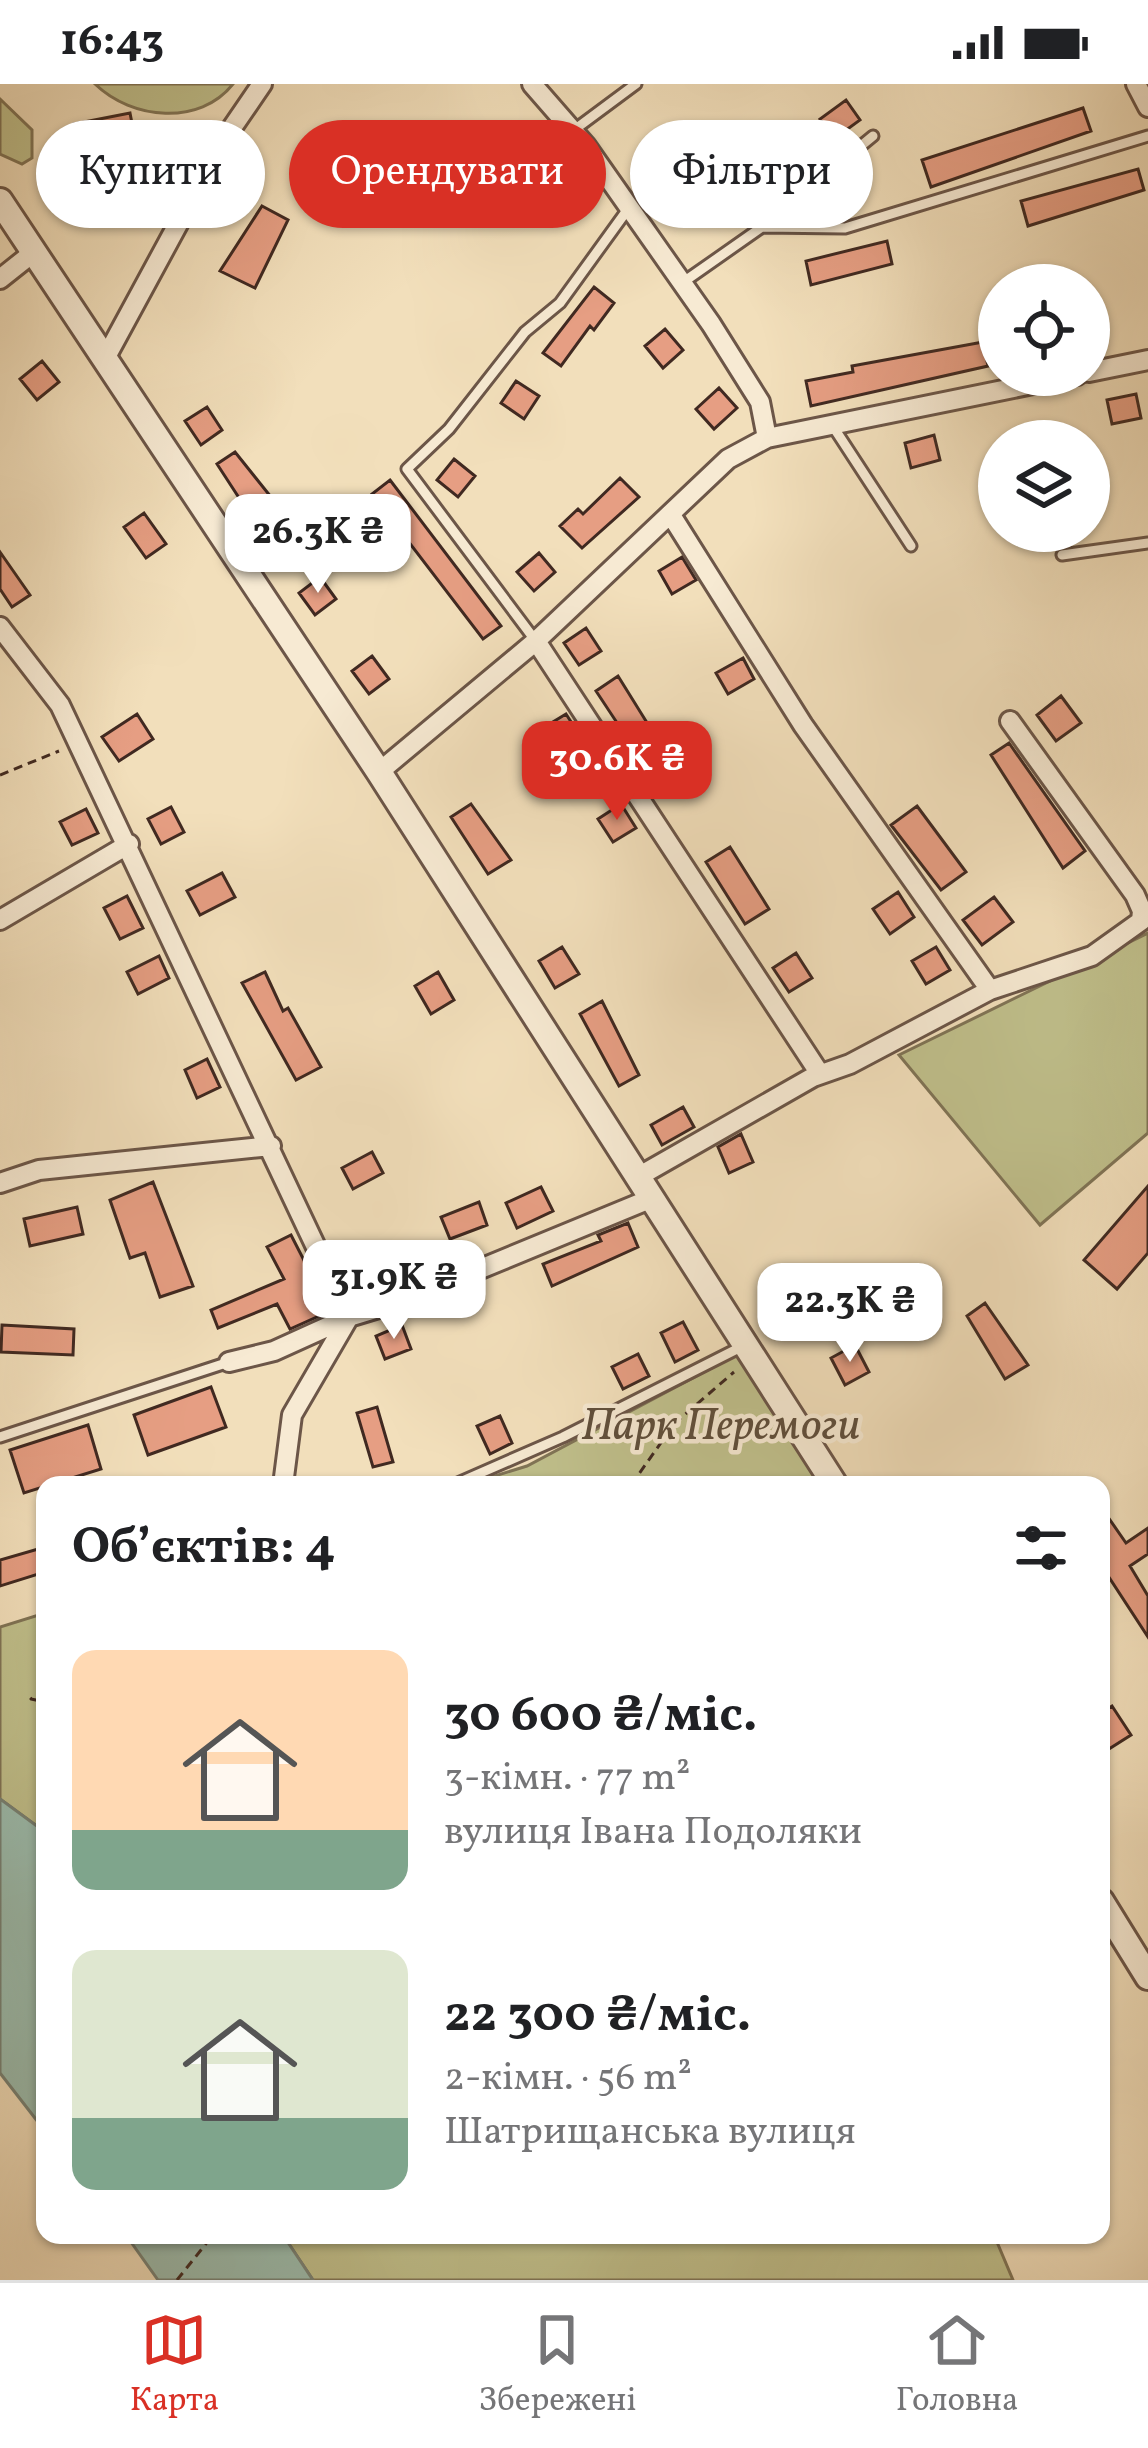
<!DOCTYPE html>
<html lang="uk">
<meta charset="utf-8">
<style>
:root{--surface:#fff;--page:#f6f6f6;--text:#202124;--muted:#757577;--line:#e0e0e0;--accent:#d93025}
body{margin:0;font-family:Vollkorn,serif;background:var(--page);color:var(--text);height:100vh;display:flex;flex-direction:column;font-size:45px;white-space:nowrap}
*{box-sizing:border-box;margin:0}
p{font-size:39px;color:var(--muted)}
.icon{flex:none;width:66px;height:66px;fill:none;stroke:currentColor;stroke-width:2;stroke-linecap:round;stroke-linejoin:round}
.map{position:relative;flex:1;overflow:hidden}
.sheet{position:absolute;left:36px;top:1392px;width:1074px;height:768px;display:flex;flex-direction:column;background:var(--surface);border-radius:24px;box-shadow:0 3px 9px #0004}
.sheet>*{flex:none}
.top-card{position:absolute;left:36px;top:36px;width:1077px;height:108px;display:flex;gap:24px}
.buttons{position:absolute;left:978px;top:180px;display:grid;gap:24px}
.buttons a{display:grid;place-items:center;width:132px;height:132px;border-radius:50%;background:var(--surface);box-shadow:0 3px 9px #0004;font-size:60px}
.price{position:absolute;translate:-50% -102px;padding:0 27px;border-radius:24px;background:#fff;color:#222;font-size:39px;line-height:78px;filter:drop-shadow(0 3px 6px #0008)}
.price::after{content:'';position:absolute;left:50%;top:72px;width:36px;height:27px;margin-left:-18px;background:inherit;clip-path:polygon(0 0,100% 0,50% 100%)}
.price.selected{background:var(--accent);color:#fff}
ul{padding:0;list-style:none}
li{display:flex;align-items:center;gap:36px;height:300px;padding:0 36px}
li span{display:grid;place-items:center;flex:none;width:336px;height:240px;border-radius:24px;color:#555}
li>.icon{margin-inline-start:auto}
span .icon{width:144px;height:144px;fill:#fffc;stroke-width:1}
li b{font-size:51px}
h2{display:flex;justify-content:space-between;align-items:center;height:144px;padding:0 36px;font-size:51px}
.chip{padding:0 42px;border-radius:54px;background:var(--surface);box-shadow:0 3px 9px #0004;font-size:42px;line-height:108px}
.chip.selected{background:var(--accent);color:#fff}
.status{display:flex;justify-content:space-between;align-items:center;height:84px;padding:0 60px;background:var(--surface);direction:ltr}
.status svg{height:33px;fill:currentColor}
.dock{display:flex;justify-content:space-around;align-items:center;height:168px;border-top:3px solid var(--line);background:var(--surface);font-size:33px;color:var(--muted)}
.dock a{display:grid;justify-items:center;gap:6px}
.dock .selected{color:var(--accent)}
.map>svg:first-child{display:block}
.green{fill:#c0c08c;stroke:#807456;stroke-width:3}
.water{fill:#9bbdaf;stroke:#778276;stroke-width:3}
.building{fill:#e69e83;stroke:#402921;stroke-width:3}
.lines{fill:none;stroke-linecap:round;stroke-linejoin:round}
.service-casing{stroke:#6c5648;stroke-width:15}
.minor-casing{stroke:#6c5648;stroke-width:24}
.tertiary-casing{stroke:#6c5648;stroke-width:30}
.path{stroke:#402921;stroke-width:3;stroke-dasharray:9 6;stroke-linecap:butt}
.service{stroke:#f7ead3;stroke-width:9}
.minor{stroke:#f7ead3;stroke-width:18}
.tertiary{stroke:#f7ead3;stroke-width:24}
.labels{text-anchor:middle;dominant-baseline:central;stroke-width:9;stroke-linejoin:round;paint-order:stroke}
.park-label{font-size:45px;font-style:italic;fill:#604f3c;stroke:#f7ead3}
</style>
<div class="status"><b>16:43</b><svg viewBox="0 0 49 12"><path d="M0 12V9h3v3zM5 12V6h3v6zM10 12V3h3v9zM15 12V0h3v12zM26 1h20v11H26zM47 4h2v5h-2z"/></svg></div>
<div class="map">
<svg width="1148" height="2196" viewBox="0 0 1148 2196">
<rect width="100%" height="100%" fill="#f2dfbb"/>
<filter id="stains"><feTurbulence type="fractalNoise" baseFrequency=".00167" numOctaves="4"/><feColorMatrix values="0 0 0 0 .2 0 0 0 0 .09 0 0 0 0 .02 0 0 0 .5 -.17"/></filter>
<radialGradient id="worn" r=".72"><stop offset=".6" stop-color="#630" stop-opacity="0"/><stop offset="1" stop-color="#630" stop-opacity=".3"/></radialGradient>
<path class="green" d="M95 0H233C200 42 132 36 95 0Z
M0 15 32 46V74L22 80 0 70Z
M1148 849V1049L1040 1141 899 971Z
M740 1269 825 1401H466L527 1382Z
M45 1529V1748L0 1715V1543Z
M283 2151H994L1013 2196H313Z"/>
<path class="water" d="M0 1715 45 1748V2047L0 1989Z
M126 2151H283L313 2196H158Z"/>
<path class="building" d="M846 16 860 36 834 55 820 35Z
M1083 24 1091 47 931 103 922 76Z
M130 29 139 76 84 87 74 40Z
M1138 85 1144 106 1028 142 1021 117Z
M262 122 288 136 255 204 220 187Z
M887 157 892 180 811 201 806 177Z
M594 203 614 219 594 246 590 242 561 282 543 269Z
M665 245 683 266 663 284 645 262Z
M983 258 988 282 811 322 806 297 853 288 852 282Z
M42 277 59 298 37 316 20 295Z
M516 297 539 312 524 335 501 319Z
M719 304 737 324 714 345 696 325Z
M1136 310 1141 334 1112 340 1107 316Z
M207 323 222 346 201 361 185 337Z
M934 351 940 376 911 384 905 359Z
M235 368 283 428 278 431 306 472 286 486 217 380Z
M454 375 475 392 458 413 437 396Z
M620 394 639 413 582 464 560 442 578 425 583 430Z
M390 396 501 542 483 555 372 410Z
M144 429 166 460 146 474 124 443Z
M0 468 30 511 12 523 0 505Z
M539 469 555 488 534 507 517 488Z
M682 473 696 496 672 510 659 487Z
M320 493 336 515 315 531 299 509Z
M586 544 601 567 579 581 564 559Z
M372 572 389 595 369 610 352 587Z
M743 574 754 595 728 610 716 589Z
M618 592 659 658 639 672 596 607Z
M1061 612 1081 639 1056 657 1037 631Z
M137 630 153 655 119 677 102 653Z
M566 630 607 694 584 708 543 644Z
M1009 659 1085 767 1063 784 991 671Z
M471 720 511 776 488 790 451 733Z
M621 720 636 744 613 758 598 735Z
M917 722 966 788 941 806 891 741Z
M171 723 184 748 161 760 148 735Z
M86 725 98 749 72 761 60 738Z
M730 763 769 825 745 840 706 778Z
M222 789 235 813 200 831 187 807Z
M898 808 914 833 890 850 873 825Z
M127 812 143 844 120 855 104 824Z
M994 813 1013 838 982 861 963 836Z
M562 863 579 890 555 904 539 877Z
M936 863 950 886 926 900 912 877Z
M796 869 812 894 789 908 773 884Z
M159 872 169 894 138 910 127 888Z
M265 888 283 927 288 924 321 983 296 996 242 899Z
M438 888 454 916 431 930 415 902Z
M602 917 639 991 619 1002 580 930Z
M207 975 220 1003 197 1014 185 986Z
M683 1023 694 1043 662 1061 651 1041Z
M741 1050 753 1078 729 1089 718 1063Z
M372 1068 383 1089 353 1105 342 1084Z
M153 1098 193 1202 160 1213 145 1169 130 1174 110 1116Z
M1148 1102V1169L1117 1205 1084 1176Z
M541 1103 553 1127 517 1144 506 1119Z
M479 1118 487 1141 450 1155 441 1133Z
M77 1123 83 1150 30 1162 24 1135Z
M628 1139 638 1163 552 1202 543 1180 601 1157 598 1151Z
M291 1151 330 1227 290 1245 277 1220 218 1244 211 1226 284 1195 267 1163Z
M985 1219 1028 1281 1005 1295 967 1232Z
M683 1238 698 1266 675 1278 661 1249Z
M2 1241 74 1245 73 1271 1 1268Z
M402 1241 411 1265 385 1275 376 1252Z
M855 1261 869 1288 845 1301 831 1274Z
M638 1270 649 1292 623 1305 612 1283Z
M211 1303 226 1343 148 1371 134 1331Z
M377 1323 393 1378 373 1383 357 1329Z
M500 1332 512 1359 490 1370 477 1342Z
M88 1341 101 1385 24 1409 10 1366Z
M1101 1423 1126 1459 1148 1444V1470L1130 1482 1148 1512V1553L1101 1481Z
M45 1463V1488L0 1502V1476Z
M1112 1622 1131 1651 1101 1670V1629Z"/>
<g class="lines">
<g class="service-casing">
<path id="service" d="M574 46 636 0
M762 143 873 52
M682 199 762 143 845 144 1148 52
M834 344 911 462
M1062 471 1148 459
M535 556 407 385 449 345 525 248 560 219 628 125
M0 1353 229 1278
M453 1401 563 1353 745 1261"/>
</g>
<g class="minor-casing">
<path id="minor" d="M532 0 586 62 711 240 760 318 767 354
M1136 0 1148 23
M0 195 34 168
M106 273 223 57 262 0
M1089 288 1148 276
M671 431 803 641 990 906
M0 543 60 621 349 1233 292 1331 283 1401
M536 557 820 990
M379 688 536 557 728 375 767 354 1077 291
M0 836 129 760
M636 1094 813 993 850 980 990 906 1092 872 1141 837 1142 827 1135 811 1010 637
M0 1099 39 1086 271 1062
M229 1278 274 1267 349 1233 405 1216 650 1115"/>
</g>
<g class="tertiary-casing">
<path id="tertiary" d="M0 117 379 688 835 1401
M1101 1817 1148 1893"/>
</g>
<path class="path" d="M0 691 59 667
M631 1401 675 1339 734 1288
M45 1606 31 1615 45 1618
M177 2196 213 2151"/>
<use href="#service" class="service"/>
<use href="#minor" class="minor"/>
<use href="#tertiary" class="tertiary"/>
</g>
<g class="labels">
<g class="park-label">
<text x="721" y="1343">Парк Перемоги</text>
</g>
</g>
<rect width="100%" height="100%" filter="url(#stains)"/>
<rect width="100%" height="100%" fill="url(#worn)"/>
</svg>
<div class="buttons">
<a><svg class="icon" aria-label="locate" viewBox="0 0 24 24"><circle cx="12" cy="12" r="6"/><path d="M12 2v4M12 18v4M2 12h4M18 12h4"/></svg></a>
<a><svg class="icon" aria-label="layers" viewBox="0 0 24 24"><path d="M12 4l9 5-9 5-9-5zM3 14l9 5 9-5"/></svg></a>
</div>
<b class="price" style="left:318px;top:512px">26.3K ₴</b>
<b class="price selected" style="left:617px;top:739px">30.6K ₴</b>
<b class="price" style="left:394px;top:1258px">31.9K ₴</b>
<b class="price" style="left:850px;top:1281px">22.3K ₴</b>
<div class="top-card">
<a class="chip">Купити</a>
<a class="chip selected">Орендувати</a>
<a class="chip">Фільтри</a>
</div>
<section class="sheet">
<h2>Об’єктів: 4<svg class="icon" aria-label="filters" viewBox="0 0 24 24"><path d="M4 7h16M4 17h16"/><circle cx="9" cy="7" r="2"/><circle cx="15" cy="17" r="2"/></svg></h2>
<ul>
<li><span style="background:linear-gradient(#ffd9b3 75%,#7fa58c 0)"><svg class="icon" aria-label="home" viewBox="0 0 24 24"><path d="M3 11l9-7 9 7M6 9v11h12V9"/></svg></span><div><b>30 600 ₴/міс.</b><p>3-кімн. · 77 m²</p><p>вулиця Івана Подоляки</p></div></li>
<li><span style="background:linear-gradient(#dfe7d0 70%,#7fa58c 0)"><svg class="icon" aria-label="home" viewBox="0 0 24 24"><path d="M3 11l9-7 9 7M6 9v11h12V9"/></svg></span><div><b>22 300 ₴/міс.</b><p>2-кімн. · 56 m²</p><p>Шатрищанська вулиця</p></div></li>
</ul>
</section>
</div>
<nav class="dock">
<a class="selected"><svg class="icon" aria-label="map" viewBox="0 0 24 24"><path d="M3 6l6-2 6 2 6-2v14l-6 2-6-2-6 2zM9 4v14M15 6v14"/></svg>Карта</a>
<a><svg class="icon" aria-label="saved" viewBox="0 0 24 24"><path d="M7 4h10v16l-5-4-5 4z"/></svg>Збережені</a>
<a><svg class="icon" aria-label="home" viewBox="0 0 24 24"><path d="M3 11l9-7 9 7M6 9v11h12V9"/></svg>Головна</a>
</nav>
